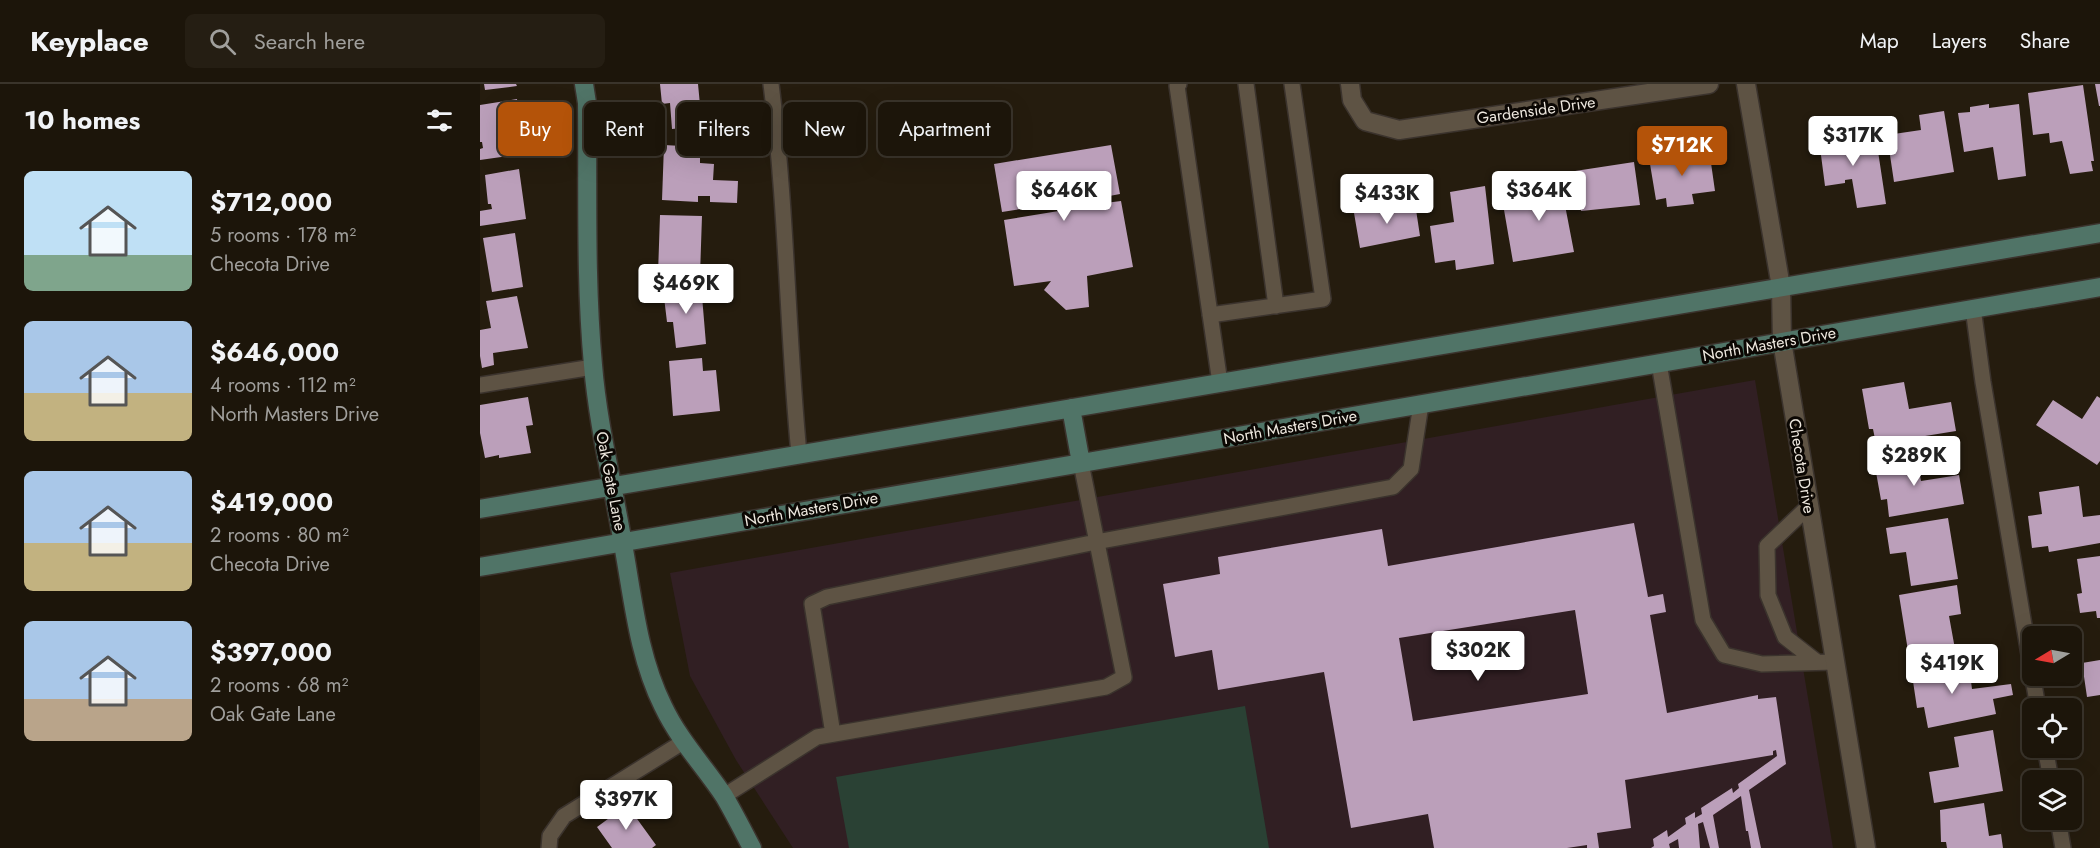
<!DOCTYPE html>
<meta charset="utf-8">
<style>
:root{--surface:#1c150a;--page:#251e13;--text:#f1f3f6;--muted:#a09f9c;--line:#3a342b;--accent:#b45309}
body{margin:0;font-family:Jost,sans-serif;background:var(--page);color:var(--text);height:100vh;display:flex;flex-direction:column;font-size:22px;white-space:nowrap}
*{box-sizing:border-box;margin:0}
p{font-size:20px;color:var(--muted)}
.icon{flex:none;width:33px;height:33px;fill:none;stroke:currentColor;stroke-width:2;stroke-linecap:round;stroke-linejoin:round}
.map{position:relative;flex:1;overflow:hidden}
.drawer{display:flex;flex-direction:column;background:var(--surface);width:480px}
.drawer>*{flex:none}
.banner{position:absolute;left:18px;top:18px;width:570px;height:54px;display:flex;gap:12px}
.needle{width:39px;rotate:260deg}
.controls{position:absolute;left:1542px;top:542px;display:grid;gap:12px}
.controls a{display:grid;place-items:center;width:60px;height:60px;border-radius:9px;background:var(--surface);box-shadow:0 6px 24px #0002,0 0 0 2px var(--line);font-size:30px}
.price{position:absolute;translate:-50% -51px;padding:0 14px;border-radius:6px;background:#fff;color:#222;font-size:20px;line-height:39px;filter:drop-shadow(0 2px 3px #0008)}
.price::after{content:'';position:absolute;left:50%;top:36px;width:18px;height:14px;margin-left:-9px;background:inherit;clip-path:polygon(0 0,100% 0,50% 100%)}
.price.selected{background:var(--accent);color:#fff}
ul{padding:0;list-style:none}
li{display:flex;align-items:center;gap:18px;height:150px;padding:0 24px}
li span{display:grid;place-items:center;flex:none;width:168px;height:120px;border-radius:9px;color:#555}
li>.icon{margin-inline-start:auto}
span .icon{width:72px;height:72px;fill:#fffc;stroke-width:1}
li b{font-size:26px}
h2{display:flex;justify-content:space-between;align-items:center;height:72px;padding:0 24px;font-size:26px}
.chip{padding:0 21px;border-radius:9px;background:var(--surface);box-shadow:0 6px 24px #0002,0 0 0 2px var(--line);font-size:21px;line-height:54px}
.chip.selected{background:var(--accent);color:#fff}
header{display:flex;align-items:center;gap:36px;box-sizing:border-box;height:84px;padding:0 30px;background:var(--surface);border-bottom:2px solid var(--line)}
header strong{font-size:28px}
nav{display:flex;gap:33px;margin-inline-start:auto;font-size:21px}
.search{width:420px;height:54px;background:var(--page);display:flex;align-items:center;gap:15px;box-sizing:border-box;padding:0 21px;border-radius:9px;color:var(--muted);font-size:22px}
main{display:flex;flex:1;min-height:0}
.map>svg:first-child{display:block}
.education{fill:#311f23}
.green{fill:#2a4134}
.building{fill:#bb9fba;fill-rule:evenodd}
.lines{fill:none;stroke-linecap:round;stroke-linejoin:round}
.lane-casing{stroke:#3b332d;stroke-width:18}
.street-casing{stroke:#3b332d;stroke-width:21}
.secondary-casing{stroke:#3b332d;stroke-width:21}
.lane{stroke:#5e5344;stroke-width:15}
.street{stroke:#5e5344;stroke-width:18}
.secondary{stroke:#507467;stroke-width:18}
.labels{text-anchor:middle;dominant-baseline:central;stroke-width:6;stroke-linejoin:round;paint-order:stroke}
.street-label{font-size:16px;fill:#eee8df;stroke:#0b0703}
</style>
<header>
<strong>Keyplace</strong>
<div class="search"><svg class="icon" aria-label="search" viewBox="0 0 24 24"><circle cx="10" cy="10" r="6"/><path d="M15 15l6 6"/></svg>Search here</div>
<nav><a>Map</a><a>Layers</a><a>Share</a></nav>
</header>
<main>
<section class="drawer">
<h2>10 homes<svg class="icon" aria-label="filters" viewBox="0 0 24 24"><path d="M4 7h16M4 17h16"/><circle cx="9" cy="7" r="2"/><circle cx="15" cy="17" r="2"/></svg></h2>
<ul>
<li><span style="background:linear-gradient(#bfe0f5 70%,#7fa58c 0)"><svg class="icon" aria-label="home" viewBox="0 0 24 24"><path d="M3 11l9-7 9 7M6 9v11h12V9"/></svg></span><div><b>$712,000</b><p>5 rooms · 178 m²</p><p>Checota Drive</p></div></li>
<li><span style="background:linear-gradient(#a9c7e8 60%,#c2b280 0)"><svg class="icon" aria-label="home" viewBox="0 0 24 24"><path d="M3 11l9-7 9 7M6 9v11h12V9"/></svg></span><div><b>$646,000</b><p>4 rooms · 112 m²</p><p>North Masters Drive</p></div></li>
<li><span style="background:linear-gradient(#a9c7e8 60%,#c2b280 0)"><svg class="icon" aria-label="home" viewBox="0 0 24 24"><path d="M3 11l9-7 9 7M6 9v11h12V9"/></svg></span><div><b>$419,000</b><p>2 rooms · 80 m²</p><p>Checota Drive</p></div></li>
<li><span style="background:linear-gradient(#a9c7e8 65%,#b9a48a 0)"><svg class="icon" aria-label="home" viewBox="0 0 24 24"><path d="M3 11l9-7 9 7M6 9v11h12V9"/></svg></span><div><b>$397,000</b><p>2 rooms · 68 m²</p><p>Oak Gate Lane</p></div></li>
</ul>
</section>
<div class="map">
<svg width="1620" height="764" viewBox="0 0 1620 764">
<rect width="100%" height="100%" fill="#251c0e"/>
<path class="education" d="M1275 296 1353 764H313L256 676 210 592 190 489Z"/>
<path class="green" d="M765 622 789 764H369L356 693Z"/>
<path class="building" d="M4 0H36L37 2 5 6Z
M180 0H218L222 42 192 45 190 19 182 20Z
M1615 0H1620V22H1619Z
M1603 1 1614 77H1611L1613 87 1590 90 1582 57 1570 59 1569 49 1553 51 1548 9Z
M37 15 42 70 0 76V65L3 64 2 58H0V21Z
M1509 20V24L1539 20 1546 92 1518 96 1513 63 1484 68 1478 29 1490 28V23Z
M1464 27 1474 88 1414 98 1407 51 1441 46 1439 31Z
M1361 45 1363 58 1396 54 1406 120 1377 124 1372 95 1365 96V99L1345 102 1338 48Z
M184 61 220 63V79L234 80 233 96 258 97 257 119 230 118V112H218V118L182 116Z
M631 61 640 110 624 113 625 119 641 117 653 183 607 192 609 223 586 226 564 206 571 197 534 202 524 136 615 121 614 113 522 128 514 80Z
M1229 65 1235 107 1212 110 1214 120 1187 123 1186 114 1176 116 1169 74Z
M1154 78 1160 121 1101 127 1095 87Z
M39 85 46 135 0 142V127L12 125 11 120H8L5 91Z
M1079 90 1094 168 1033 178 1023 120 1054 115 1051 95Z
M1005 102 1014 180 976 186 975 176 955 179 950 142 974 138 970 108Z
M935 119 940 152 880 164 874 129Z
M180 131 222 132 220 191 178 190Z
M35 149 43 203 12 208 3 154Z
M221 200 226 260 196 264 193 238H187L183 205Z
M37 212 48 264 13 269 14 281 2 284 0 272V246L11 244 6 217Z
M222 274 223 287 236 286 240 327 193 332 189 277Z
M1424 298 1429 325 1471 318 1476 347 1396 360 1393 345H1389L1382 305Z
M1617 312 1620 314V377L1617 381 1556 341 1573 316 1602 335Z
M48 313 53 341 46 342 51 369 19 374V371L5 374 0 349V321Z
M1436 370 1441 397 1479 391 1484 420 1409 433 1407 415 1401 416 1394 377Z
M1599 402 1603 433 1620 431V459L1569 468 1568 462 1552 464 1548 432 1562 430 1559 408Z
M1468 434 1478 495 1431 502 1426 468 1410 470 1406 444Z
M1154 439 1168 513 1183 510 1186 528 1170 531 1187 629 1278 611V615L1296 613 1306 680 1269 706 1281 764H1271L1268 747H1266L1261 712 1233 731 1239 764H1230L1223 738 1218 740 1220 764H1199L1198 755 1189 760 1190 764H1171L1174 762 1173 755 1187 746 1188 753 1206 740 1205 734 1215 728V734L1222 730 1221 724 1252 704 1253 709 1259 704 1258 700 1297 672 1296 666 1293 667V671L1145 696 1151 744 1117 749 1119 764H1107V761L1087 764H954L948 730 871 744 844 588 738 606 732 566 695 573 683 500 740 490 738 473 902 445 908 482ZM1095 526 1108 610 933 637 919 554Z
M1620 472V534H1617L1616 527 1600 529 1597 510 1602 509 1597 475Z
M1477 501 1481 530 1469 532 1475 565 1429 573 1419 511Z
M1464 575 1467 593 1490 590 1492 605 1531 600 1533 611 1513 615 1516 630 1448 644 1444 623 1437 624 1431 584 1432 580Z
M1620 576V611L1607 613 1602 579Z
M1513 646 1523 707 1454 719 1449 688 1479 683 1474 653Z
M1504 719 1509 752 1521 750 1523 764H1467L1466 758H1461L1460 726Z
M147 721 176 761 172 764H132L117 743Z"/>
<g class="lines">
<g class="lane-casing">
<path id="lane" d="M291 0C307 123 307 247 319 370
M699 0 697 2 740 299
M766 0 796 222
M1493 224 1503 298 1558 624
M730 231 843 215 812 0
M1179 279 1223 536 1244 571 1282 580 1355 578
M0 301 113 283
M1329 422 1287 462 1288 511 1305 553 1337 578
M353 650 332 520 347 513 616 458 913 403 931 385 941 320
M1565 663 1571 696
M244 712 337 653 626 603 644 593 601 379
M1578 735 1583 764
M69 764 70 752 84 732 203 658"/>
</g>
<g class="street-casing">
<path id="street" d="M870 0 872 16 885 37 919 46 1229 0
M1266 0 1301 203 1302 257 1386 764"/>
</g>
<g class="secondary-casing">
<path id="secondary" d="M104 0 107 19C108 106 105 194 113 281 118 342 133 400 143 460 153 514 158 572 183 622 199 656 224 682 244 712 254 729 263 747 272 764
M591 324 601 379
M0 425 1620 149
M0 483 1620 203"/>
</g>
<use href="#lane" class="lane"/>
<use href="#street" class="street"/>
<use href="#secondary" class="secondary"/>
</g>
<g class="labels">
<g class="street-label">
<text transform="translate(1056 26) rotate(-8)">Gardenside Drive</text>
<text transform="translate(1289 260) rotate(-10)">North Masters Drive</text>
<text transform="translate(810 343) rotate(-10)">North Masters Drive</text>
<text transform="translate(1322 382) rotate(81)">Checota Drive</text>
<text transform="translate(131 397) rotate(79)">Oak Gate Lane</text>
<text transform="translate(331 425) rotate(-10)">North Masters Drive</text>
</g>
</g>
</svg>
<div class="controls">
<a><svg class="needle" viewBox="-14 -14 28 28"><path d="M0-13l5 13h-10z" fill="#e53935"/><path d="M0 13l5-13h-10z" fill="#a09f9c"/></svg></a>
<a><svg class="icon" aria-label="locate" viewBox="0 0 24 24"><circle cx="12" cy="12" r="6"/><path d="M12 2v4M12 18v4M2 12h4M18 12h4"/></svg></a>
<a><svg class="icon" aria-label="layers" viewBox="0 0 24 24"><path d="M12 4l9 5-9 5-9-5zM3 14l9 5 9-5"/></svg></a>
</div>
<b class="price" style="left:1373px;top:83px">$317K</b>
<b class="price selected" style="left:1202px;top:93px">$712K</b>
<b class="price" style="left:584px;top:138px">$646K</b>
<b class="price" style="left:1059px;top:138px">$364K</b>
<b class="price" style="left:907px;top:141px">$433K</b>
<b class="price" style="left:206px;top:231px">$469K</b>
<b class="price" style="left:1434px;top:403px">$289K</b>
<b class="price" style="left:998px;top:598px">$302K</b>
<b class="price" style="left:1472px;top:611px">$419K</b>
<b class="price" style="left:146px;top:747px">$397K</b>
<div class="banner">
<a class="chip selected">Buy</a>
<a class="chip">Rent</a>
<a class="chip">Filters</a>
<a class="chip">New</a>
<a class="chip">Apartment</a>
</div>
</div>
</main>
